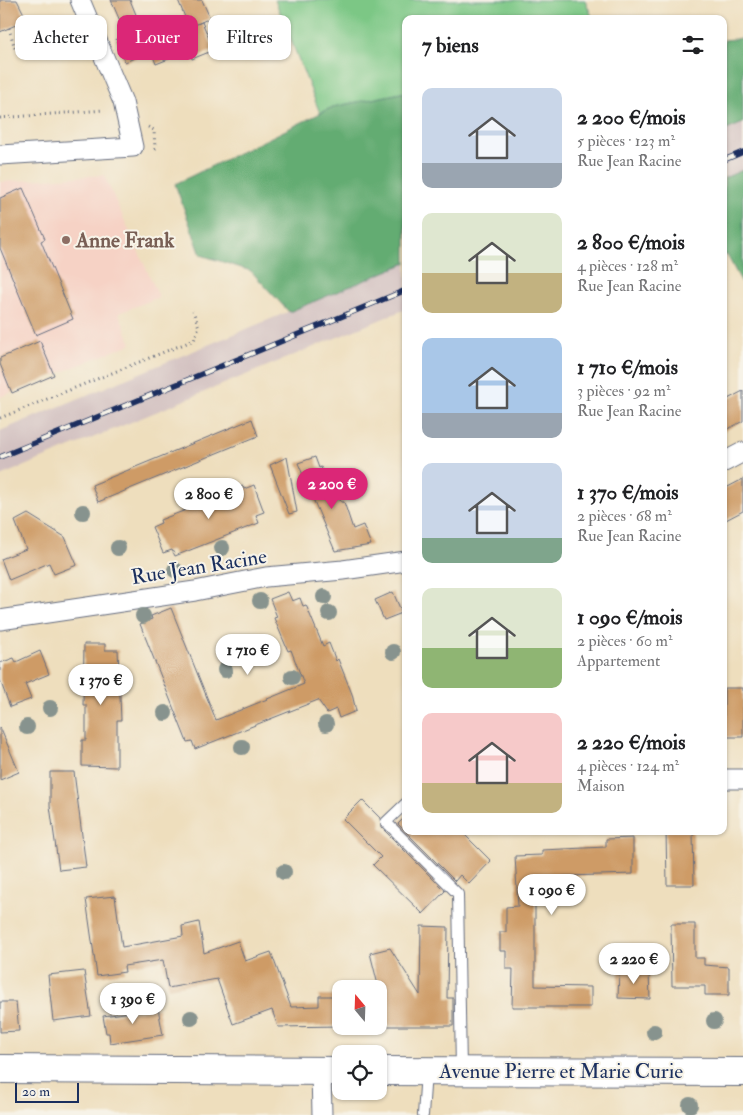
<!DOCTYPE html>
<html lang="fr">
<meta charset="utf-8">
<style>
:root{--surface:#fff;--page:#f2f2f2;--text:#202124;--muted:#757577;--accent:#db2777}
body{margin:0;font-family:"IM FELL Double Pica",serif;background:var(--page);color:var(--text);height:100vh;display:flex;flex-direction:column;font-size:19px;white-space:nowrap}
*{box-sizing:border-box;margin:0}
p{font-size:16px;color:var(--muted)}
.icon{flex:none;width:28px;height:28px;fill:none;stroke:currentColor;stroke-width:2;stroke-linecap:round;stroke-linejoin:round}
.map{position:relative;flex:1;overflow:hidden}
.details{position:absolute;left:402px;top:15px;width:325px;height:820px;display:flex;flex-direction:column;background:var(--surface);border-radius:10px;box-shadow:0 1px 4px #0004}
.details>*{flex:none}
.guide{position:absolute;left:15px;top:15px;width:312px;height:45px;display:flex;gap:10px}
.needle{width:32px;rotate:341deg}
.controls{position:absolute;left:332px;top:980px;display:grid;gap:10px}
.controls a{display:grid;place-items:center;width:55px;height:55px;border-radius:10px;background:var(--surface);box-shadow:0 1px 4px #0004;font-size:25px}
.scale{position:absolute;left:15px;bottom:12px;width:64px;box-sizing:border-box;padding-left:5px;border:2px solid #1b2f5e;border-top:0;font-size:14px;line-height:18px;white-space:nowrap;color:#1b2f5e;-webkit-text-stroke:4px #f7f3e8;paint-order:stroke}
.price{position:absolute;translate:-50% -42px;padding:0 11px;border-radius:18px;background:#fff;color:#222;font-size:16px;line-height:32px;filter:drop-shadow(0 1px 2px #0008)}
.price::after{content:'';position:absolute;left:50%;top:30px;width:15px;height:11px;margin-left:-8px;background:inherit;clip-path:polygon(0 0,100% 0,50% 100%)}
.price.active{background:var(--accent);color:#fff}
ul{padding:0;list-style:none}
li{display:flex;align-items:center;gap:15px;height:125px;padding:0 20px}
li span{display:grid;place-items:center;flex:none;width:140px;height:100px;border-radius:10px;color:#555}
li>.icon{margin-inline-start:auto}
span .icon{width:60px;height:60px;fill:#fffc;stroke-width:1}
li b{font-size:21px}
h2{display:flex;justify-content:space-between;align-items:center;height:60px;padding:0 20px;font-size:21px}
.chip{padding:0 18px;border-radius:10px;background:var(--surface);box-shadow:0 1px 4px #0004;font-size:18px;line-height:45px}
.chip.active{background:var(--accent);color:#fff}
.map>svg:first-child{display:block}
.built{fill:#f6d2c5}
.industrial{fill:#d1bfbf}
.green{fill:#7bc785;stroke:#4b7b72}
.forest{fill:#64ac72;stroke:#406e68}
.building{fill:#ce9b66}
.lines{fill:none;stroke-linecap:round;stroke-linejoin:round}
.lane-casing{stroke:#656c7f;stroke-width:12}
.street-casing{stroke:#656c7f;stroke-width:21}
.secondary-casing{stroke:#656c7f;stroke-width:30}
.path{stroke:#656c7f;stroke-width:3;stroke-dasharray:1 4;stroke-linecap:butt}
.lane{stroke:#fff;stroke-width:10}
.street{stroke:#fff;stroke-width:19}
.secondary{stroke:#fff;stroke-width:28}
.rail-casing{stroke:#1b2f5e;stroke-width:5.5}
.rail{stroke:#f7f3e8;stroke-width:4;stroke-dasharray:11;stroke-linecap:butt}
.tree{fill:#87938e}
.education-dot{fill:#8d6e63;stroke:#f7f3e8;stroke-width:2}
.labels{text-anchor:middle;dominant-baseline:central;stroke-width:4;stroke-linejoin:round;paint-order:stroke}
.education-label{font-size:21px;font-weight:bold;fill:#785e54;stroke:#f7f3e8;text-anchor:start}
.street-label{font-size:21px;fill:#1b2f5e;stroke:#f7f3e8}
</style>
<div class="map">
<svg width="743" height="1115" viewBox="0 0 743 1115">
<rect width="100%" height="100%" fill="#f7f3e8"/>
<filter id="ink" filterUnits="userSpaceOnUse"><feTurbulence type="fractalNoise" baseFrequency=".02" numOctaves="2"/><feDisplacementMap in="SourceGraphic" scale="10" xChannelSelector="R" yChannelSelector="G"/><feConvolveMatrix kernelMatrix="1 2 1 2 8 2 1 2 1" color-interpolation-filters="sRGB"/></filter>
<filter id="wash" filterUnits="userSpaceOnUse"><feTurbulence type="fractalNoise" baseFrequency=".0096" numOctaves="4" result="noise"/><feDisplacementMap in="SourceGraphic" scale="20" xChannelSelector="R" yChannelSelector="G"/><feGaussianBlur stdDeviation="1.12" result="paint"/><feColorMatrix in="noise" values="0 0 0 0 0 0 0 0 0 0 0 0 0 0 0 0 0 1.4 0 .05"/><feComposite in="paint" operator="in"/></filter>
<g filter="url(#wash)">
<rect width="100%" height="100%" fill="#eedebd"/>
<path class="built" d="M104 175 159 297 119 313 131 344 0 397V182Z"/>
<path class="industrial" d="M743 123V170L724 178V131Z
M406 263V309L0 476V431Z"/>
<path class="green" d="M275 0H585L593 19H406V92L333 107 320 113Z"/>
<path class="forest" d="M743 38V123L724 131V40Z
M406 92V263L289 312 251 271 201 255 175 184 333 107Z
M743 170V285L727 255H724V178Z"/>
<g id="blocks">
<path class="building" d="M0 0H17L27 20 0 32Z
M111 0H130L151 51 125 62 116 39 126 35Z
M178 0H202L210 18 197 24 202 22 214 50 192 59 189 51 156 64 148 43 189 27Z
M23 188 45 239 41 241 73 319 36 335 0 248V198Z
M40 341 54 375 12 393 0 364V358Z
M743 391V421L724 431V401Z
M252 419 258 436 98 502 92 485Z
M287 457 297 512 289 514 270 465Z
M315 457 319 468 321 467 332 494 337 492 341 502H344L353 529 363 525 371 545 335 551 298 463Z
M743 479V511L724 521V489Z
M254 485 264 512 256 515 259 523 175 556 172 550 163 553 152 527 161 523 160 520 191 508 188 500 209 491 211 499 243 486 244 489Z
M28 514 65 537 77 565 54 574 49 563 9 580 1 559 26 549 15 521Z
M288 592 292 601 300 598 303 606 306 605 323 646 329 643 336 661 338 659 352 694 356 711 339 718 336 709 327 713 318 700 195 749 192 741 187 742 140 624 152 619 151 616 171 608 216 720 304 684 291 650 288 651 274 618 277 617 270 599Z
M393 592 402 613 384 620 375 600Z
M84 644H105V650H118L121 720H117V767L82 766V740H86V705H83Z
M40 651 49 674 25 684 31 699 10 707 0 680V663L14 658 16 662Z
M724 688H743V737H724Z
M0 727 19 772 0 780Z
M50 772H74L86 867 59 870 50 806Z
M362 800 380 818 381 827 445 891 423 914 373 865 381 857 343 819Z
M406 816V831H461L491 861 469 884 460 875 455 881 398 824Z
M666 831H693L694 885H667Z
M633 838V874L566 876 542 878V882H535V986L591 987V1007H512L513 969H506V951H500V932H506V907L518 906 515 856 542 855V850L606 847V839Z
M115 896 122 947 183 936 182 926 199 922 204 953 238 941 245 961 271 952 291 1007 319 1006V996H341V1026L278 1027 272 1010 233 1024 217 979 168 988 163 960 124 966 125 972 97 976 86 899Z
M671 924H695V958H704V965L729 967V995H705V986H672Z
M421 926 448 927 447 998H453V1026H379V989L370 953 390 948 420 995Z
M84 971 91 1016 53 1021 48 975Z
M619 971 649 972 650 999 618 998Z
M0 1002H16L19 1031 0 1032Z
M158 1008 163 1035 110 1043 109 1033H106L103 1016Z"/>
</g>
</g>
<g filter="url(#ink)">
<use href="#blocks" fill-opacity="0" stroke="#656c7f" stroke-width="1"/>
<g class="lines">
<g class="lane-casing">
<path id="lane" d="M406 803 386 822 458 894 461 1070
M423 1115 426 1072"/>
</g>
<g class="street-casing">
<path id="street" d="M0 155 133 147 123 102 80 0
M724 462 743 452
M0 620 195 591 266 577 343 570 406 561
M724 779H743
M321 1071 322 1115"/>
</g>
<g class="secondary-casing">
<path id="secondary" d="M0 1069 341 1071
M379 1071 743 1072"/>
</g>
<path class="path" d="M9 28 15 49
M0 118 104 110
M148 127 154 130 155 149 153 151
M0 418 194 340 199 327 193 311"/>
<use href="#lane" class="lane"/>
<use href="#street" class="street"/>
<use href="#secondary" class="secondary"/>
<g class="rail-casing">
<path id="rail" d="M724 160 743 152
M0 457 406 290"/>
</g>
<use href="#rail" class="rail"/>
</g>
<g class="tree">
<circle cx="83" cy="512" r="8"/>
<circle cx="118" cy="548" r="8"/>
<circle cx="222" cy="548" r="8"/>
<circle cx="175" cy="570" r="8"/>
<circle cx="324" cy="597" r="8"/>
<circle cx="260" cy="601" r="8"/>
<circle cx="329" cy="613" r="8"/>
<circle cx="143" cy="616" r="8"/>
<circle cx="258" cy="652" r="8"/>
<circle cx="393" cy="652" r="8"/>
<circle cx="225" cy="670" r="8"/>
<circle cx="292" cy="677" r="8"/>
<circle cx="50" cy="708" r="8"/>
<circle cx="165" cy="713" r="8"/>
<circle cx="326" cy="724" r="8"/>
<circle cx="27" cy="727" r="8"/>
<circle cx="242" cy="747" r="8"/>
<circle cx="284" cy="872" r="8"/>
<circle cx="191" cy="1018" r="8"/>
<circle cx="714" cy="1021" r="8"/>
<circle cx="654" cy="1032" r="8"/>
<circle cx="690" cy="1105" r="8"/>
</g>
</g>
<circle class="education-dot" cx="66" cy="240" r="5"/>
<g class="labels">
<g class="education-label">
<text x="76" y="240">Anne Frank</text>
</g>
<g class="street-label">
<text transform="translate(199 567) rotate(-9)">Rue Jean Racine</text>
<text x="561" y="1071">Avenue Pierre et Marie Curie</text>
</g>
</g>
</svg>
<div class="controls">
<a><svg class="needle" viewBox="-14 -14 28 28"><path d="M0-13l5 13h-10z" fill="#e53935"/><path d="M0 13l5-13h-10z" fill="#757577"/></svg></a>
<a><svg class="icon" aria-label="locate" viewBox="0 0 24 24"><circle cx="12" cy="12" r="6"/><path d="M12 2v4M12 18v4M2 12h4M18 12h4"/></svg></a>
</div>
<div class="scale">20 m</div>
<b class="price active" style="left:332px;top:510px">2 200 €</b>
<b class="price" style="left:209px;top:520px">2 800 €</b>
<b class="price" style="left:248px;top:676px">1 710 €</b>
<b class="price" style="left:101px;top:706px">1 370 €</b>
<b class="price" style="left:552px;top:916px">1 090 €</b>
<b class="price" style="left:634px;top:985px">2 220 €</b>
<b class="price" style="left:133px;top:1025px">1 390 €</b>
<div class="guide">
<a class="chip">Acheter</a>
<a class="chip active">Louer</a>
<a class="chip">Filtres</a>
</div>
<section class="details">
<h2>7 biens<svg class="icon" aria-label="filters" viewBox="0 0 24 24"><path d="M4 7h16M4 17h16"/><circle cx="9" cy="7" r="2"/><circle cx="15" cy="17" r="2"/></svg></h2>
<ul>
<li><span style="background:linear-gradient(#c9d6e8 75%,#9aa5b1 0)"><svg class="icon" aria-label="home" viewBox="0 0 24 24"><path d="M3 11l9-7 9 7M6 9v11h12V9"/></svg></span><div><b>2 200 €/mois</b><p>5 pièces · 123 m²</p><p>Rue Jean Racine</p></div></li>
<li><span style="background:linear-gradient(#dfe7d0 60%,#c2b280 0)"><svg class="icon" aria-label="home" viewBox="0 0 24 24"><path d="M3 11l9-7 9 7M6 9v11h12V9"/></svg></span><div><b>2 800 €/mois</b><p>4 pièces · 128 m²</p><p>Rue Jean Racine</p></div></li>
<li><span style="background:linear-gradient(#a9c7e8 75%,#9aa5b1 0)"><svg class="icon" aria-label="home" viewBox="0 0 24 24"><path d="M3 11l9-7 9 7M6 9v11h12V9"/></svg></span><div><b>1 710 €/mois</b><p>3 pièces · 92 m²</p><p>Rue Jean Racine</p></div></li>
<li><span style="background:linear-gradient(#c9d6e8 75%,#7fa58c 0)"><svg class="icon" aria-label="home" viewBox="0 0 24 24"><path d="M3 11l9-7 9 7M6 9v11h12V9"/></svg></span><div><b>1 370 €/mois</b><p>2 pièces · 68 m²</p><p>Rue Jean Racine</p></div></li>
<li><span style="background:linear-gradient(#dfe7d0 60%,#8fb573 0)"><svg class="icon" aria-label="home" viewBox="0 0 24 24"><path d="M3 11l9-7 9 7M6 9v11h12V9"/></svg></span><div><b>1 090 €/mois</b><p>2 pièces · 60 m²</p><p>Appartement</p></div></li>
<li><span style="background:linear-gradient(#f6c9c9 70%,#c2b280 0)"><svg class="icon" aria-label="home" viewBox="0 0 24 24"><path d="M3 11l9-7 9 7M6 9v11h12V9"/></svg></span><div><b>2 220 €/mois</b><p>4 pièces · 124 m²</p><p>Maison</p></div></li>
</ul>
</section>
</div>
